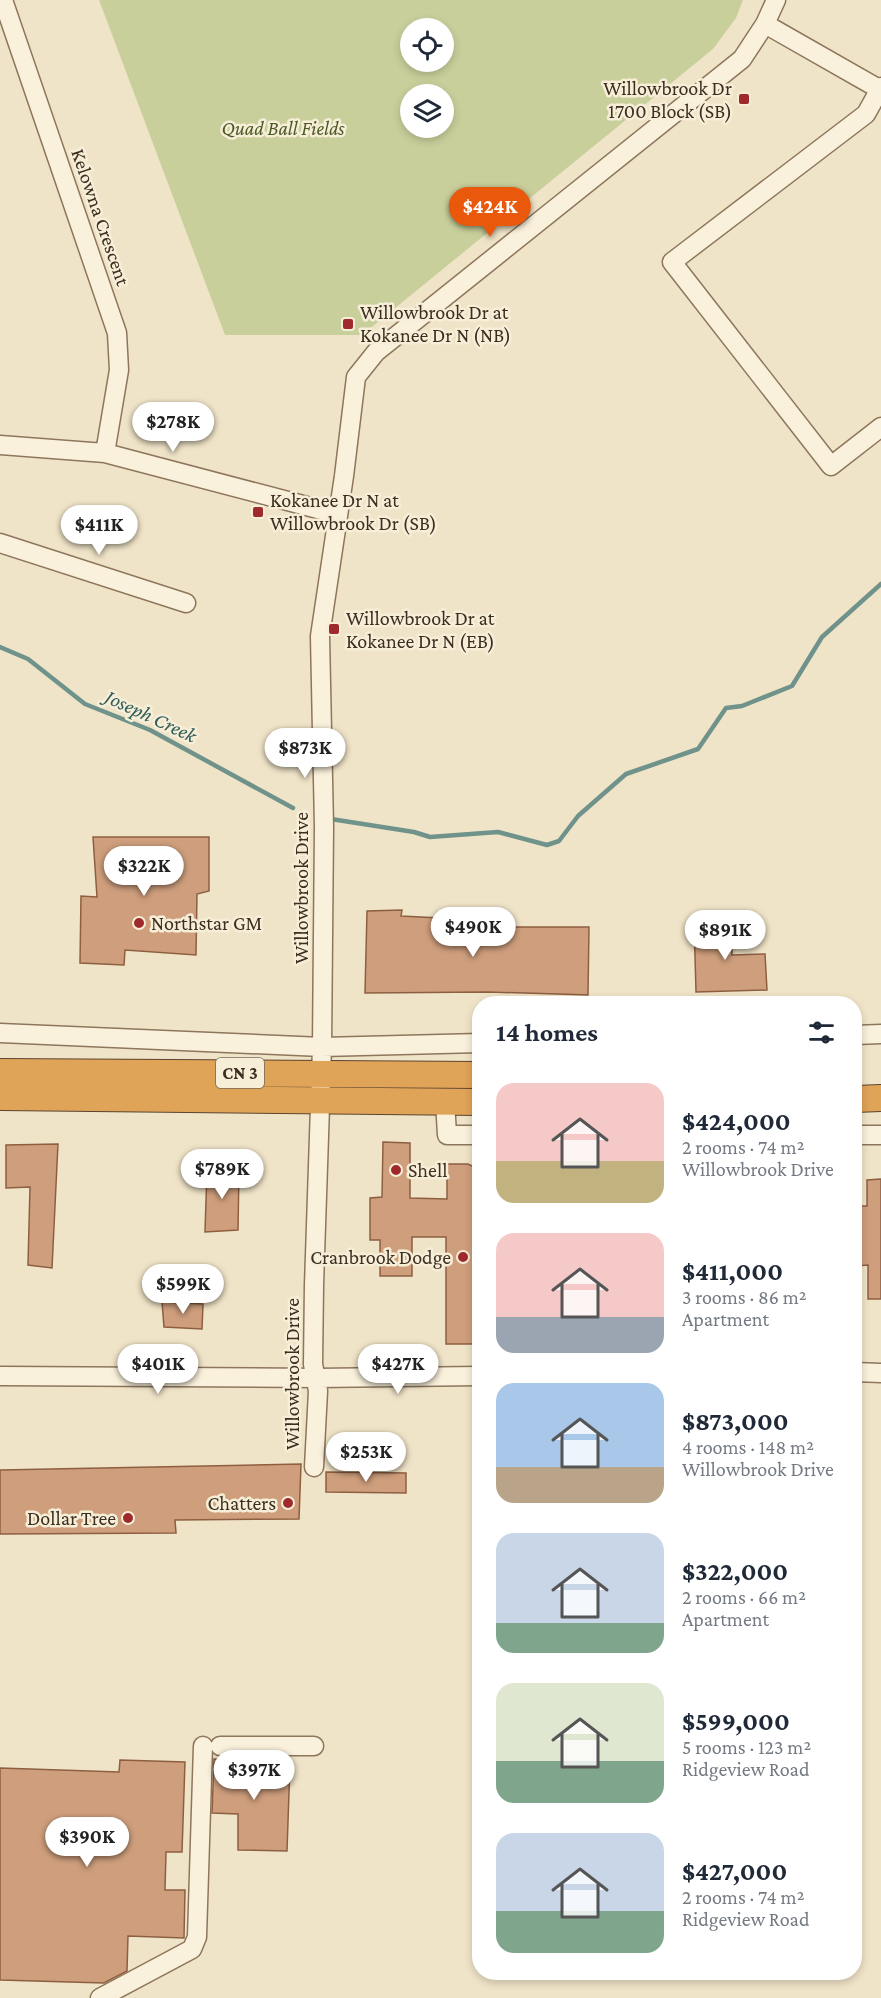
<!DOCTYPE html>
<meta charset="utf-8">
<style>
:root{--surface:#fff;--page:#f2f2f3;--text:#1f2937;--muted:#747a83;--accent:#ea580c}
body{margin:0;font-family:"Crimson Pro",serif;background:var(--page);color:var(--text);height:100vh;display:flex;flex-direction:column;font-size:22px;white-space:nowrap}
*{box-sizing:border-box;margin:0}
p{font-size:20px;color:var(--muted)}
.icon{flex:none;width:33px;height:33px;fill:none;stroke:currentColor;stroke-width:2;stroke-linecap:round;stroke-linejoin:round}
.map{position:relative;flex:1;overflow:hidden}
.drawer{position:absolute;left:472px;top:996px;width:390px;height:984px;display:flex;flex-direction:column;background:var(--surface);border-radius:24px;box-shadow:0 3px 9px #0003}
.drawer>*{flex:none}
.controls{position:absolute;left:400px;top:18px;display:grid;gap:12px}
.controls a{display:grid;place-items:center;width:54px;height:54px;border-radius:50%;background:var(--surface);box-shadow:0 3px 9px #0003;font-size:30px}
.price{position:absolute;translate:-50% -51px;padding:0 14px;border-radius:21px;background:#fff;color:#222;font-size:20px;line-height:39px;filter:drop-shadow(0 2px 3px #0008)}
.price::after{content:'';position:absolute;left:50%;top:36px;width:18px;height:14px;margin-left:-9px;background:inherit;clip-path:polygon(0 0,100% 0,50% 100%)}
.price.current{background:var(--accent);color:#fff}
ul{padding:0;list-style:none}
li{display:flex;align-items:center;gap:18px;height:150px;padding:0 24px}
li span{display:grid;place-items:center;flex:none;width:168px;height:120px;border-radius:18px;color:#555}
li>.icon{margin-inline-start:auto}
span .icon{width:72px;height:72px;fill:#fffc;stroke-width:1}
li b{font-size:26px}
h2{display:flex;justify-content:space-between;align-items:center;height:72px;padding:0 24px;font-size:26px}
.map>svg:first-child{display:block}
.green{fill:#c9cf9b;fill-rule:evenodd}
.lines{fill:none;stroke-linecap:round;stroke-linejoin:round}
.stream{stroke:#6f938a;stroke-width:4.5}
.building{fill:#cf9f7d;stroke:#8d5f41;stroke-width:1.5}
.minor-casing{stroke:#8d765c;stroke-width:21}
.highway-casing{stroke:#5b4430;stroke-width:28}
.minor{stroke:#faf1dc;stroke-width:18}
.highway{stroke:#e0a458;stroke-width:26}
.poi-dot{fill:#9e2a2b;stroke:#f7eed8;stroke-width:2}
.labels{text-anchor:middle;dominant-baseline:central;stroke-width:5;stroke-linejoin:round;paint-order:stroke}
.shield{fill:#f7eed8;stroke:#756857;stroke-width:1.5}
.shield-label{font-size:18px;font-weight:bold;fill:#3d2e20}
.poi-label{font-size:20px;fill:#3d2e20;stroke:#f7eed8;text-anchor:start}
.park-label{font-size:20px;font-style:italic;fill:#4d5a26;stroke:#f7eed8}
.street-label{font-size:20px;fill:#3d2e20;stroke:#f7eed8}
.water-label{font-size:21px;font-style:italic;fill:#2f5d5a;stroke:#f7eed8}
</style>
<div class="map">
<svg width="881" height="1998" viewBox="0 0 881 1998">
<rect width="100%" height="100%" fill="#f0e4c8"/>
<path class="green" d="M99 0H743L736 18 713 49 362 335H225ZM411 28H444V62H411ZM411 94H444V128H411Z"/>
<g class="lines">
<path class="stream" d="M0 647 28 659 85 704 150 730 293 808
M331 819 414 832 430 837 498 832 547 845 559 841 578 816 626 774 698 749 726 708 742 706 792 686 822 637 881 584"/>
</g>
<path class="building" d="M93 837H209V891L197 894 196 955 125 950 124 965 80 963 81 896 97 897Z
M402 910 401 916 440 918 439 938 488 935V927H589L588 995 488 992 365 993 367 911Z
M732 920V955L765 954 767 990 696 992 694 921Z
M383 1142 410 1143V1198L447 1199V1164H468L480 1170V1344H446V1237H412V1276H380V1240H370V1198L382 1197Z
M58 1144 52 1268 28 1265 30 1187 6 1188V1145Z
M207 1169H239L238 1230 205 1232Z
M881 1179V1299H868V1265L855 1266V1206H867V1180Z
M162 1302 203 1304 202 1329 164 1327Z
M301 1464 299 1519 175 1520 176 1533 0 1534V1470Z
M326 1472 406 1473V1493L326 1492Z
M214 1759 290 1763 287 1851 238 1850V1814L212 1813Z
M120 1760 185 1762 182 1852H166L165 1890H185L184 1938 128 1936 127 1971 104 1983 0 1980V1768L119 1772Z"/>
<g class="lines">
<g class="minor-casing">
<path id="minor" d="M3 0 117 333 119 370 105 453
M765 24 881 90
M881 87 866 114 672 262 831 466 881 427
M0 445 105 453 337 514
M0 543 186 603
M0 1033 322 1047 480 1043
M855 1035 881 1034
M445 1101 447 1135H480
M855 1135H881
M855 1372 881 1373
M0 1376 316 1378 480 1376
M314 1467 318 1391 313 1364 314 1285 322 1047 324 827 320 636 344 476 356 377 376 352 742 59 765 24 776 0
M220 1746H314
M100 1998 192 1949 197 1937 203 1746"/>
</g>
<g class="highway-casing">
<path id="highway" d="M0 1072 480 1075
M0 1097 480 1102
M855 1099 881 1098"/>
</g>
<use href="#minor" class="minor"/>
<use href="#highway" class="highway"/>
</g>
<g class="poi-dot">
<rect x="738" y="93" width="12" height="12" rx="3"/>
<rect x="342" y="318" width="12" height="12" rx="3"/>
<rect x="252" y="506" width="12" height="12" rx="3"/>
<rect x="328" y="623" width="12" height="12" rx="3"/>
<circle cx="139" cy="923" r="6"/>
<circle cx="396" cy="1170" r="6"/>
<circle cx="463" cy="1257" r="6"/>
<circle cx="288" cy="1503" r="6"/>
<circle cx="128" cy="1518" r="6"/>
</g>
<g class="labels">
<rect class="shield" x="216" y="1058" width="48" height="30" rx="4.5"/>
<g class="shield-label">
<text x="240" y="1073">CN 3</text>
</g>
<g class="poi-label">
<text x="732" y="88" text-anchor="end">Willowbrook Dr<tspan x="732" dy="23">1700 Block (SB)</tspan></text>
<text x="360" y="312">Willowbrook Dr at<tspan x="360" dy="23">Kokanee Dr N (NB)</tspan></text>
<text x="270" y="500">Kokanee Dr N at<tspan x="270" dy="23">Willowbrook Dr (SB)</tspan></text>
<text x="346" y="618">Willowbrook Dr at<tspan x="346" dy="23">Kokanee Dr N (EB)</tspan></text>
<text x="151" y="923">Northstar GM</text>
<text x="408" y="1170">Shell</text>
<text x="451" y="1257" text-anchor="end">Cranbrook Dodge</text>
<text x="276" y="1503" text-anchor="end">Chatters</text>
<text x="116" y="1518" text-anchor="end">Dollar Tree</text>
</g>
<g class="park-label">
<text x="283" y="128">Quad Ball Fields</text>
</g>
<g class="street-label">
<text transform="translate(101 217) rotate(71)">Kelowna Crescent</text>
<text transform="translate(301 888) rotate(-90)">Willowbrook Drive</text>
<text transform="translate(292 1374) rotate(-90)">Willowbrook Drive</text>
</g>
<g class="water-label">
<text transform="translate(151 716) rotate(25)">Joseph Creek</text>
</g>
</g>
</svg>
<div class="controls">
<a><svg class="icon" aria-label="locate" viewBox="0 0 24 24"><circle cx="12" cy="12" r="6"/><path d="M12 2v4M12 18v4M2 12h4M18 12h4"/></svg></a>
<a><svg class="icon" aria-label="layers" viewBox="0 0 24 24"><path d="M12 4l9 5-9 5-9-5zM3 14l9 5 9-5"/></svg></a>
</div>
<b class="price current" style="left:490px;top:238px">$424K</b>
<b class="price" style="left:173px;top:453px">$278K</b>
<b class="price" style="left:99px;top:556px">$411K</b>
<b class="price" style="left:305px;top:779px">$873K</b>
<b class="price" style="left:144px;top:897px">$322K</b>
<b class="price" style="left:473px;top:958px">$490K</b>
<b class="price" style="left:725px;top:961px">$891K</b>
<b class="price" style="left:222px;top:1200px">$789K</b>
<b class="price" style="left:183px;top:1315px">$599K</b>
<b class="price" style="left:158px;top:1395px">$401K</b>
<b class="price" style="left:398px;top:1395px">$427K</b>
<b class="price" style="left:366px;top:1483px">$253K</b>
<b class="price" style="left:254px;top:1801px">$397K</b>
<b class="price" style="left:87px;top:1868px">$390K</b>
<section class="drawer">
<h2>14 homes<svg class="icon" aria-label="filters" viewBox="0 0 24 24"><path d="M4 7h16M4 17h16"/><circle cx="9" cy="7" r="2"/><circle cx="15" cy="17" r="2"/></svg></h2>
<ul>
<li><span style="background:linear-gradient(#f6c9c9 65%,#c2b280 0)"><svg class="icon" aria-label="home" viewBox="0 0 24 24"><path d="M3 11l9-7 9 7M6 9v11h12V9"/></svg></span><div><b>$424,000</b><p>2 rooms · 74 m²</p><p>Willowbrook Drive</p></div></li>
<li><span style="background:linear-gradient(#f6c9c9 70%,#9aa5b1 0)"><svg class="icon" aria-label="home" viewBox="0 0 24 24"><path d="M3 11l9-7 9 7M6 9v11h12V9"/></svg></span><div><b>$411,000</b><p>3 rooms · 86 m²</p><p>Apartment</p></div></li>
<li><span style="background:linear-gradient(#a9c7e8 70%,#b9a48a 0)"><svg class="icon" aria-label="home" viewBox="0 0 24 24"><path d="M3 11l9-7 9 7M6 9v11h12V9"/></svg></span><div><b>$873,000</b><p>4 rooms · 148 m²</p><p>Willowbrook Drive</p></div></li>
<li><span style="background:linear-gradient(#c9d6e8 75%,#7fa58c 0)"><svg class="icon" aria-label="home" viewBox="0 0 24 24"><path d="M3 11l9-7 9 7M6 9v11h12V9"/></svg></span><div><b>$322,000</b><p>2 rooms · 66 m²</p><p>Apartment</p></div></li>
<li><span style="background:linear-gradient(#dfe7d0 65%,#7fa58c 0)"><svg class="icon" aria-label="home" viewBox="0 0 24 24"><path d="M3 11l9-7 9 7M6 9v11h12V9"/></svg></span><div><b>$599,000</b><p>5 rooms · 123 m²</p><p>Ridgeview Road</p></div></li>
<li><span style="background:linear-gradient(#c9d6e8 65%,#7fa58c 0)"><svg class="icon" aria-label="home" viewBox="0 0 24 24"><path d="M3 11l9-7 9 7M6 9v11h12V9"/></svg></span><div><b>$427,000</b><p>2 rooms · 74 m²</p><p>Ridgeview Road</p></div></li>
</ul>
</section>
</div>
